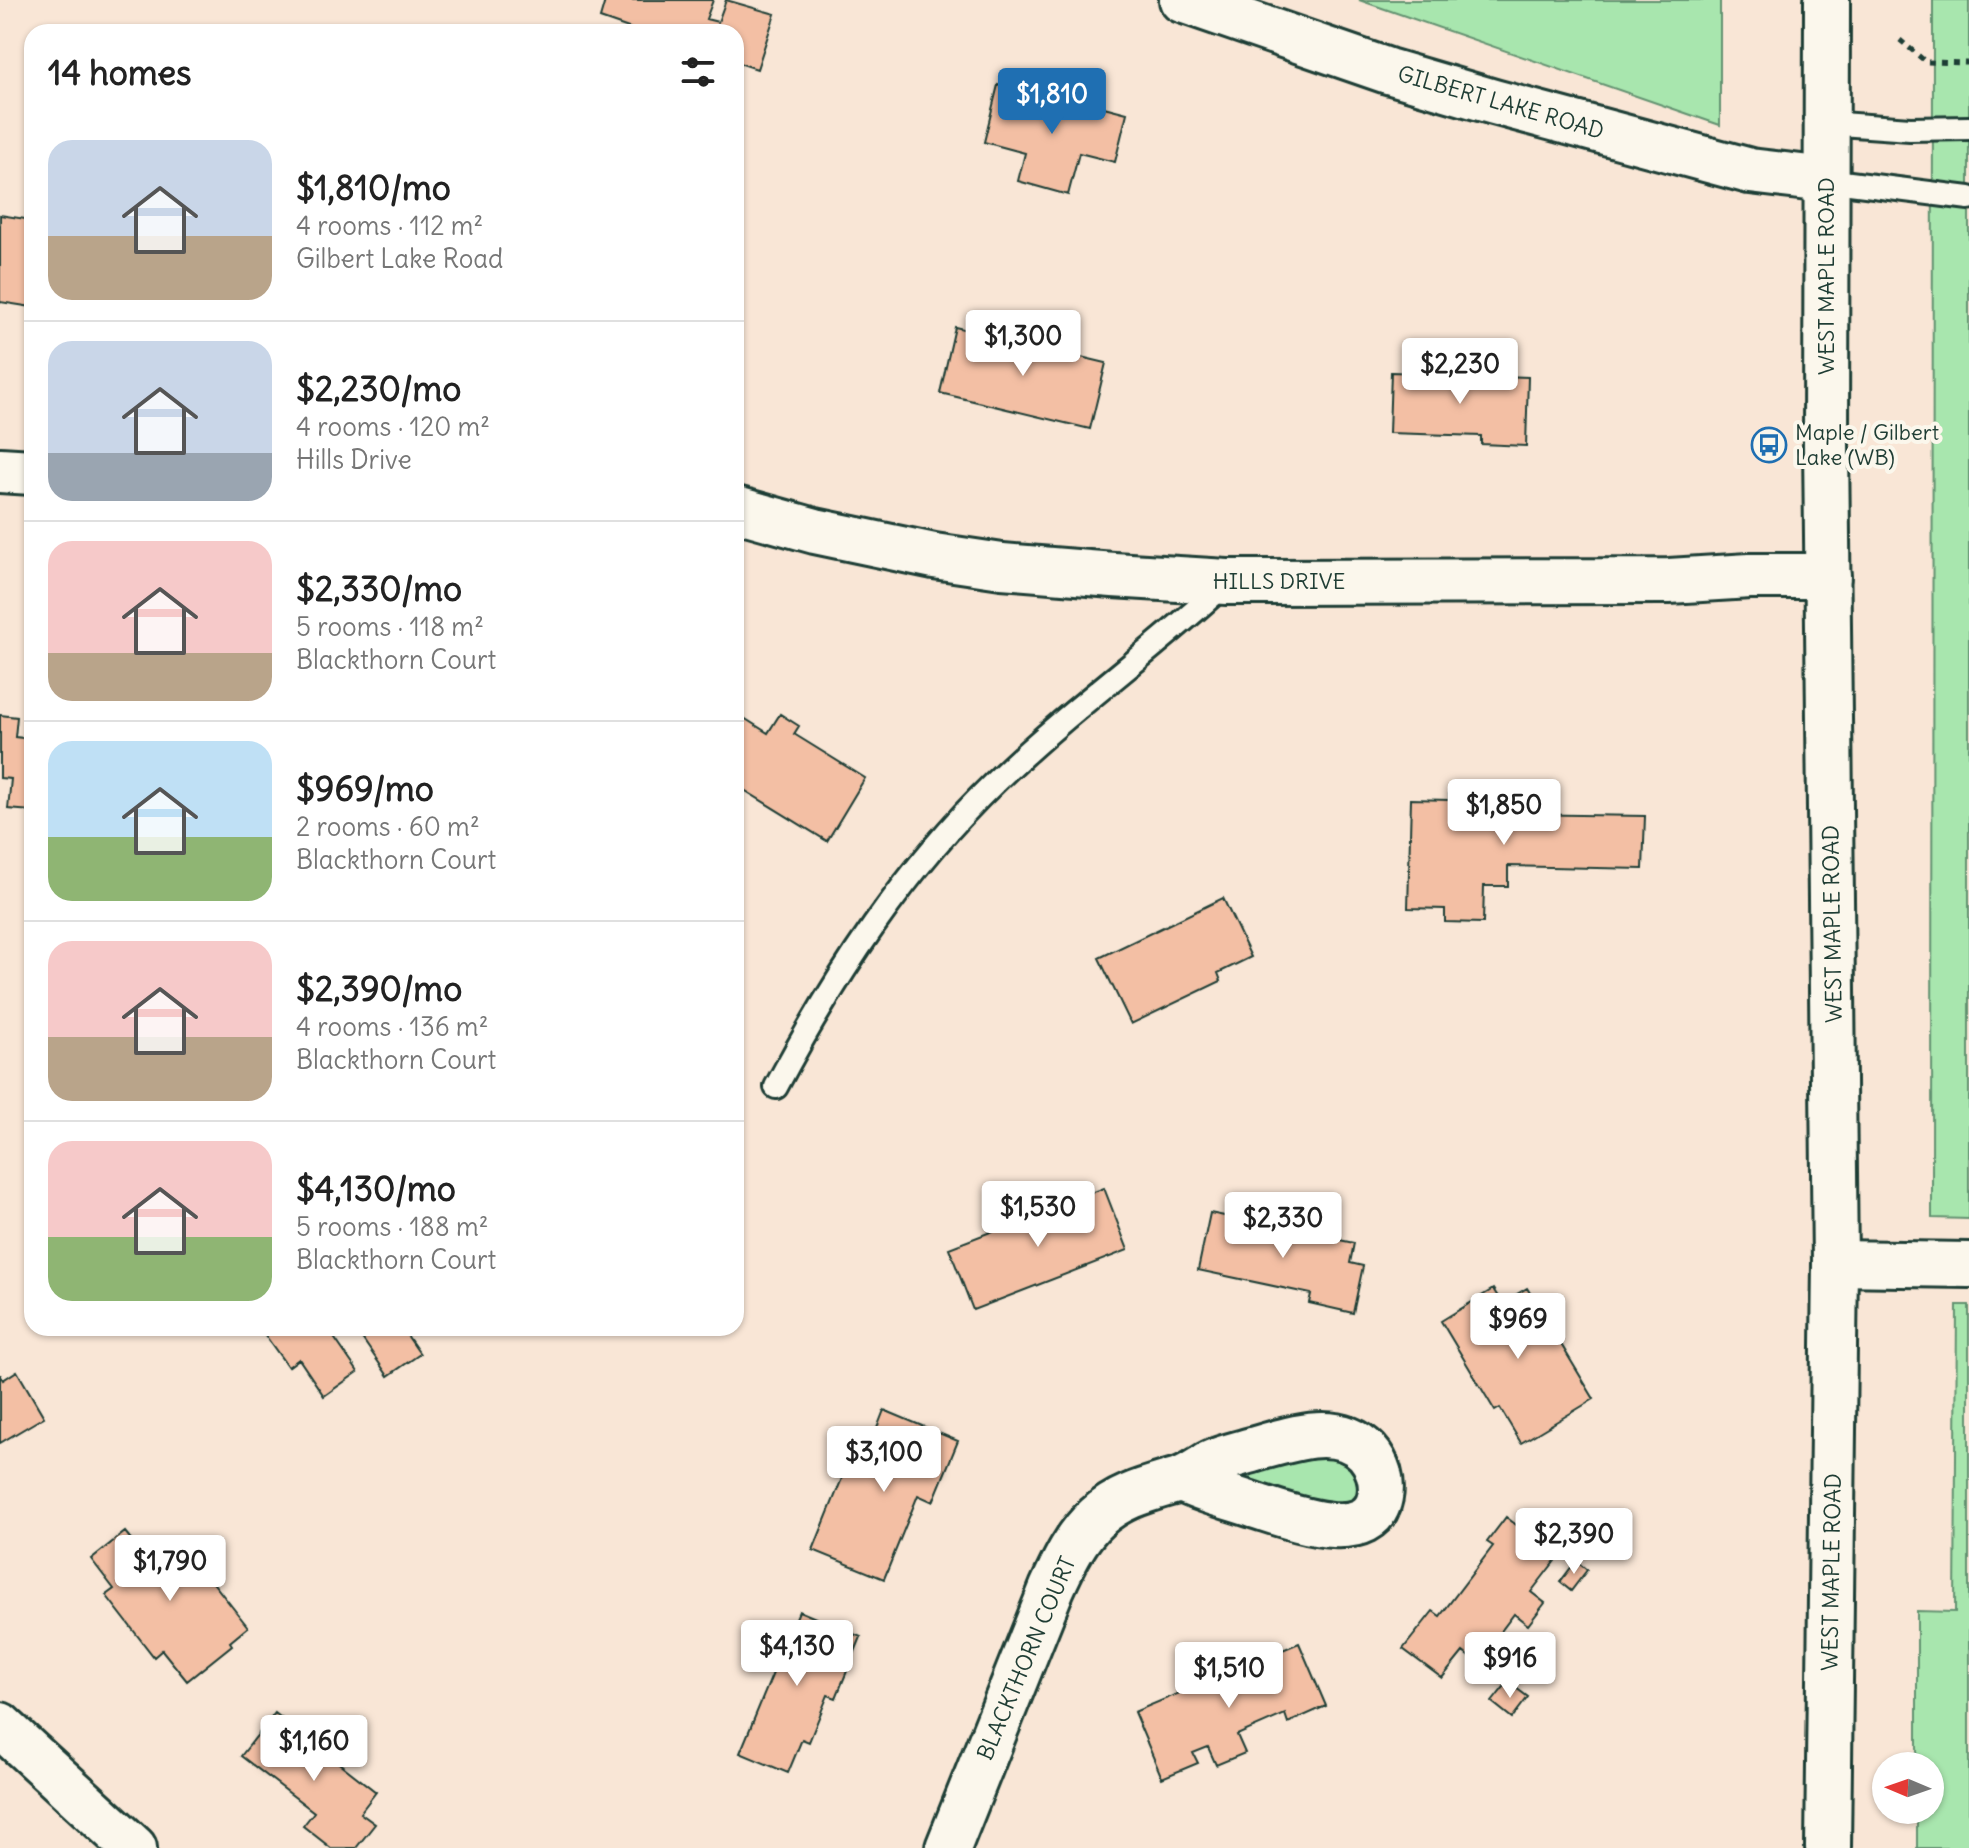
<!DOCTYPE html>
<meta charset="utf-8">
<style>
:root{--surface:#fff;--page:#f6f6f6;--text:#222;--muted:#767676;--line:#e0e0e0;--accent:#1f6fb2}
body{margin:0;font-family:Delius,sans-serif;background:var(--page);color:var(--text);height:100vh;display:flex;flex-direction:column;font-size:30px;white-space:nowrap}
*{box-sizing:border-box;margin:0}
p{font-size:26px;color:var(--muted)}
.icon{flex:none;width:44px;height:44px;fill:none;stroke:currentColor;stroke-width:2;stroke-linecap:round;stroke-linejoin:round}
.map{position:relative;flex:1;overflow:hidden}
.sheet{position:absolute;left:24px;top:24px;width:720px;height:1312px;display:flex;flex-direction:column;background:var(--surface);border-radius:24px;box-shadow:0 2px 6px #0004}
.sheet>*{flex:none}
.needle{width:52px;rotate:272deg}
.controls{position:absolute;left:1872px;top:1752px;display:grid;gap:16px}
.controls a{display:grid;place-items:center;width:72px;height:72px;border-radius:50%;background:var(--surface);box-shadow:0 2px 6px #0004;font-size:40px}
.price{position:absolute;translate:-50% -68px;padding:0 18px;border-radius:8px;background:#fff;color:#222;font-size:26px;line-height:52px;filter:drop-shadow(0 2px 4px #0008)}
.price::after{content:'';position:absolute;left:50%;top:48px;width:24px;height:18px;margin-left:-12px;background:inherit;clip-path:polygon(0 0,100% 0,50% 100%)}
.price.on{background:var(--accent);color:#fff}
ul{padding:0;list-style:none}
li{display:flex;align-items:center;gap:24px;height:200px;padding:0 24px}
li+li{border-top:2px solid var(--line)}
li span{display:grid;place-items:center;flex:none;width:224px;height:160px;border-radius:24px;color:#555}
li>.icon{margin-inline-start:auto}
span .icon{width:96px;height:96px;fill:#fffc;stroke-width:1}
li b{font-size:34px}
h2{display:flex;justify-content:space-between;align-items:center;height:96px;padding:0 24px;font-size:34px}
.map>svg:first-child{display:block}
.green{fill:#a8e6ae;stroke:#649271;stroke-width:2}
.building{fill:#f3bfa4;stroke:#1f3d34;stroke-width:2}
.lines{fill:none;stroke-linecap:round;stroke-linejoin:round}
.lane-casing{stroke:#1f3d34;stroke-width:28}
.street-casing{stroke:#1f3d34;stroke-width:50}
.secondary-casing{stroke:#1f3d34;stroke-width:50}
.path{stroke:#1f3d34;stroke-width:5;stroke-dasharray:6 6;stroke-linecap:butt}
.lane{stroke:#fbf7ec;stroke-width:22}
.street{stroke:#fbf7ec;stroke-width:44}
.secondary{stroke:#fbf7ec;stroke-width:44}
.labels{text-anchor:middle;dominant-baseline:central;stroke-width:8;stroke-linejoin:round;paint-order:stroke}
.street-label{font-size:22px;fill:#1f3d34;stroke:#fbf7ec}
.poi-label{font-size:22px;fill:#1f3d34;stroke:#fbf7ec;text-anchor:start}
</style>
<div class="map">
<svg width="1969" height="1848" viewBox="0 0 1969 1848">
<rect width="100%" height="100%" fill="#f9e6d6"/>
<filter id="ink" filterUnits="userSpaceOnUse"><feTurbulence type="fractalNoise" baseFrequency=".0125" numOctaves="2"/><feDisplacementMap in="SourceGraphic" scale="16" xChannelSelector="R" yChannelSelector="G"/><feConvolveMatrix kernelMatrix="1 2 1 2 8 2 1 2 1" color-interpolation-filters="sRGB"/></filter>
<g filter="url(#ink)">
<path class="green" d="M1359 0H1720V125Z
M1933 0H1969V1219L1932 1218Z
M1957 1305H1969V1848H1917V1810H1930V1766H1917V1611L1955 1612Z
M1340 1455 1363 1475 1357 1498 1340 1506 1241 1485 1232 1475 1285 1460Z"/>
<path class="building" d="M601 0H713L706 19 718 22 726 0 775 14 757 69 736 62V32H640L600 18 605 1Z
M998 85 1045 97 1043 104 1078 113 1081 101 1127 113 1115 162 1079 153 1068 195 1018 181 1025 153 984 142Z
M0 215 32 220V307L0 302Z
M955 327 1106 363 1090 429 940 393Z
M1391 372 1528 377 1526 446 1481 444V436L1389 433Z
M736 713 768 733 780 714 799 726 794 734 865 778 827 841 736 785Z
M0 715 17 717 15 737 32 739V811L8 809 11 779 0 778Z
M1449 787 1511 788 1510 814 1645 816 1643 869 1508 866V886H1484L1483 923 1445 922V909L1408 908 1411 799 1449 800Z
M1223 898 1251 957 1218 973 1221 981 1131 1024 1099 958Z
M1104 1188 1128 1250 973 1310 949 1248Z
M1210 1213 1354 1243 1350 1263 1363 1266 1353 1313 1309 1303 1311 1294 1198 1270Z
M1527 1288 1594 1399 1521 1443 1500 1408 1495 1411 1441 1321 1493 1289 1502 1303Z
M260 1328H343L333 1336 358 1372 324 1396 299 1359 288 1367Z
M355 1328H402L420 1354 388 1376Z
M17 1371 44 1417 0 1443V1374L3 1380Z
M884 1410 958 1441 933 1502 918 1495 884 1579 813 1550 849 1461 862 1467Z
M1506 1517 1558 1557 1531 1592 1545 1603 1528 1625 1514 1614 1477 1663 1463 1652 1442 1678 1403 1649 1433 1611 1440 1616 1493 1546 1487 1542Z
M125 1532 148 1560 177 1537 248 1627 230 1642 232 1645 187 1681 162 1650 154 1657 106 1595 114 1589 91 1559Z
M1576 1561 1587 1570 1571 1591 1560 1582Z
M799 1611 861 1637 836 1698 828 1695 809 1742 802 1739 788 1773 740 1753 773 1673 752 1664 763 1636 785 1645Z
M1299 1643 1326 1706 1288 1723 1285 1714 1237 1735 1245 1753 1216 1765 1208 1747 1193 1753 1198 1763 1162 1778 1134 1712Z
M1508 1682 1528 1697 1512 1718 1492 1702Z
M275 1713 376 1792 360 1813 375 1824 356 1848H331L303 1826 314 1812 241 1756Z"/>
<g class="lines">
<g class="lane-casing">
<path id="lane" d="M1826 123 1910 129 1969 128
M1826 180 1969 198
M776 1087C835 976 905 869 996 781 1069 710 1152 652 1226 583"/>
</g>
<g class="street-casing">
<path id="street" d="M1182 0 1388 71 1494 102 1750 171 1826 180
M0 470 32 472
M736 509 815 531 934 556 1002 566 1113 575 1227 582 1669 581 1750 576H1828
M1835 1263 1969 1265
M0 1725 134 1848
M948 1848 1052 1588C1064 1562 1076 1536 1097 1517 1121 1495 1150 1489 1179 1480 1191 1477 1201 1468 1211 1463 1224 1457 1239 1454 1252 1450 1287 1440 1337 1421 1367 1452 1378 1464 1383 1482 1380 1497 1370 1549 1286 1515 1256 1506 1231 1497 1206 1492 1182 1480"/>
</g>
<g class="secondary-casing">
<path id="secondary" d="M1827 0 1826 445 1835 1263 1828 1848"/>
</g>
<path class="path" d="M1900 40 1926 62 1969 63"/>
<use href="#lane" class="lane"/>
<use href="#street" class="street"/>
<use href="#secondary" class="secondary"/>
</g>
</g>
<defs>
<g id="bus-ring" transform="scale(1.8)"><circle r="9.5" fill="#fbf7ec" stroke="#1f6fb2" stroke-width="1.5"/><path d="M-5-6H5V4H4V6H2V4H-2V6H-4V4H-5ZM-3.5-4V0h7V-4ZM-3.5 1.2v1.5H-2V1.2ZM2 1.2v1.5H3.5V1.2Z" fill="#1f6fb2"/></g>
</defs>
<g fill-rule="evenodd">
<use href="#bus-ring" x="1769" y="445"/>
</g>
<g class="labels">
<g class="street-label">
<text transform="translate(1501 102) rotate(16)">GILBERT LAKE ROAD</text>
<text transform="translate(1826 276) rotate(-90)">WEST MAPLE ROAD</text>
<text x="1279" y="581">HILLS DRIVE</text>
<text transform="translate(1832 924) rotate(-91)">WEST MAPLE ROAD</text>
<text transform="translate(1831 1572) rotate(-89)">WEST MAPLE ROAD</text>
<text transform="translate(1026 1658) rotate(-67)">BLACKTHORN COURT</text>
</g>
<g class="poi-label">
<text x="1795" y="432">Maple / Gilbert<tspan x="1795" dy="25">Lake (WB)</tspan></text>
</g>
</g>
</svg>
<div class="controls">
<a><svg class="needle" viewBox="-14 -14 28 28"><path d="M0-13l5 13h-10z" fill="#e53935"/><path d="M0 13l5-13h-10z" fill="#767676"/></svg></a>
</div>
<b class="price on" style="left:1052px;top:136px">$1,810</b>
<b class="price" style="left:1023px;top:378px">$1,300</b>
<b class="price" style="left:1460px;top:406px">$2,230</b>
<b class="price" style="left:1504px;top:847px">$1,850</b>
<b class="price" style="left:1038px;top:1249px">$1,530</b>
<b class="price" style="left:1283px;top:1260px">$2,330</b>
<b class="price" style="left:1518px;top:1361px">$969</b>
<b class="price" style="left:884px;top:1494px">$3,100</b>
<b class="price" style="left:1574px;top:1576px">$2,390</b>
<b class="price" style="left:170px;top:1603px">$1,790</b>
<b class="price" style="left:797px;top:1688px">$4,130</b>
<b class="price" style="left:1510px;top:1700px">$916</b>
<b class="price" style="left:1229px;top:1710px">$1,510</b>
<b class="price" style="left:314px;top:1783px">$1,160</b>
<section class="sheet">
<h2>14 homes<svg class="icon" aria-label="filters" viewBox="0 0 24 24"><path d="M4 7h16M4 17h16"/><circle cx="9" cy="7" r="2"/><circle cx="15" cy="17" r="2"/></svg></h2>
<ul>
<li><span style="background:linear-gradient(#c9d6e8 60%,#b9a48a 0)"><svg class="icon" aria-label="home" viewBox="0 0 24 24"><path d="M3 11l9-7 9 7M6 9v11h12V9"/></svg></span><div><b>$1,810/mo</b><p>4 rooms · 112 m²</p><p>Gilbert Lake Road</p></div></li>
<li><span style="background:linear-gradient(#c9d6e8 70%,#9aa5b1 0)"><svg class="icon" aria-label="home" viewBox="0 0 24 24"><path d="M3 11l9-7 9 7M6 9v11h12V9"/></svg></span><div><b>$2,230/mo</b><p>4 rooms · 120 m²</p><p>Hills Drive</p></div></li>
<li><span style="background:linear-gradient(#f6c9c9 70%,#b9a48a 0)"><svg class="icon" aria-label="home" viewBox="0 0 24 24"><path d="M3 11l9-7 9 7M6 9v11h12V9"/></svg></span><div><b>$2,330/mo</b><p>5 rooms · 118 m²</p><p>Blackthorn Court</p></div></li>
<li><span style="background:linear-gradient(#bfe0f5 60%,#8fb573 0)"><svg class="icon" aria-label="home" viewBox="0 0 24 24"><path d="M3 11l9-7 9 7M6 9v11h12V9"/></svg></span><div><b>$969/mo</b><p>2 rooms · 60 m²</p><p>Blackthorn Court</p></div></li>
<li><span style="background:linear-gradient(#f6c9c9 60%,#b9a48a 0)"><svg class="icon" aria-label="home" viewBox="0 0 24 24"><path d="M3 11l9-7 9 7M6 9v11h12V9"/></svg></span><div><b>$2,390/mo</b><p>4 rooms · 136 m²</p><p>Blackthorn Court</p></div></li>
<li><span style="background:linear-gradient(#f6c9c9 60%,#8fb573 0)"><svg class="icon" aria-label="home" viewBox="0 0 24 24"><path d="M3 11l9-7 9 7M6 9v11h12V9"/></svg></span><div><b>$4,130/mo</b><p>5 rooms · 188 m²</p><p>Blackthorn Court</p></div></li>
</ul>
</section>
</div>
